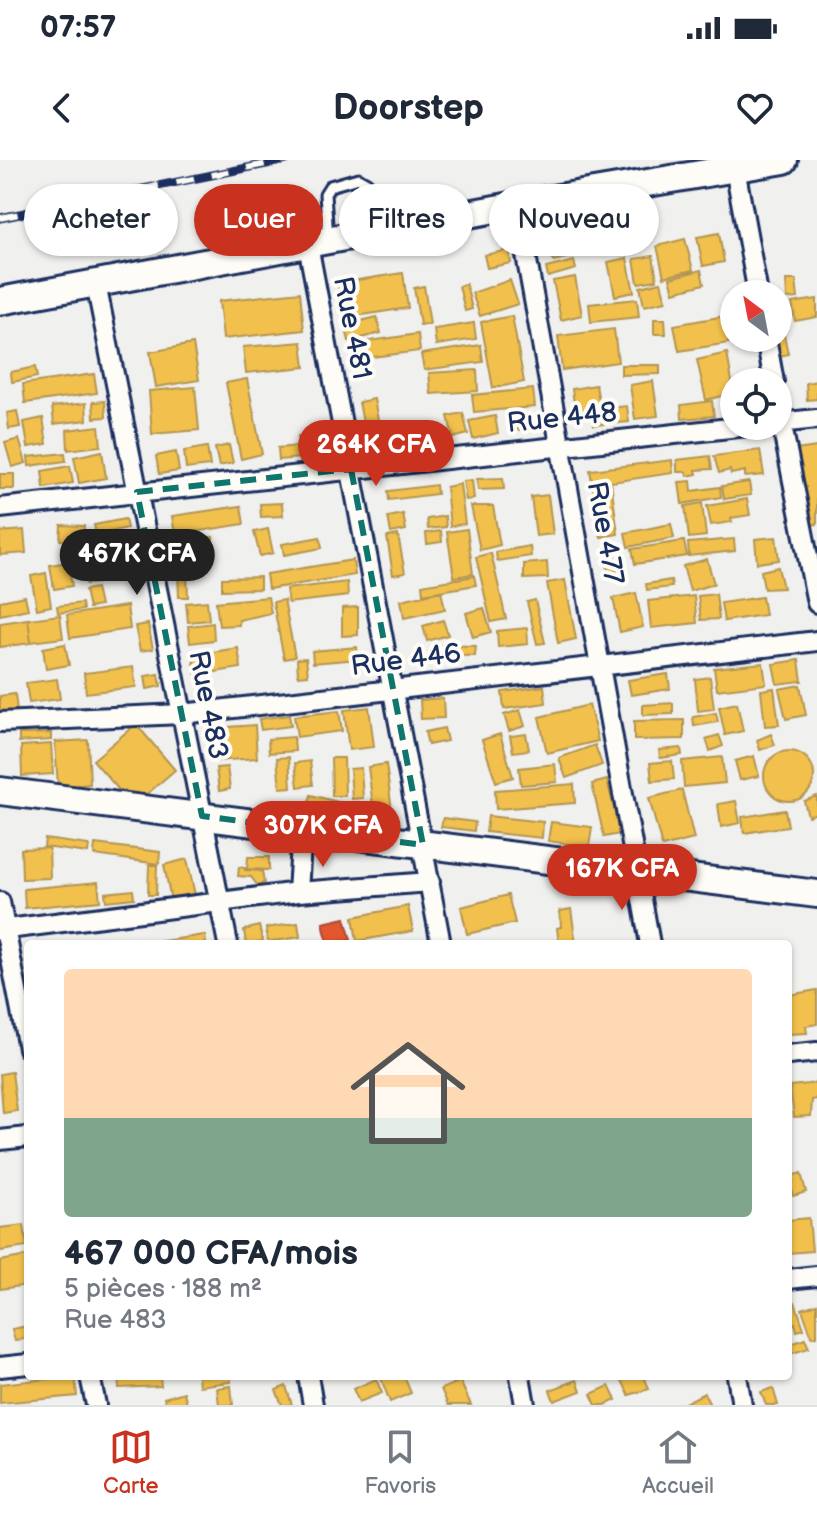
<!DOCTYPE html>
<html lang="fr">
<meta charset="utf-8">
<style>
:root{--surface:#fff;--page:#f2f2f3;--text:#1f2937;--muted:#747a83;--line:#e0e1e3;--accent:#c8321e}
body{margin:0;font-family:"Balsamiq Sans",sans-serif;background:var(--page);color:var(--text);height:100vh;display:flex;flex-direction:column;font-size:30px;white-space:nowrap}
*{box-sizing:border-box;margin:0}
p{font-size:26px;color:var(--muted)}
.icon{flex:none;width:44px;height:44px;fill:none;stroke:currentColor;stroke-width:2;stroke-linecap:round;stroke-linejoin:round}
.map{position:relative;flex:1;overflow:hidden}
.drawer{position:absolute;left:24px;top:780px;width:768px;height:440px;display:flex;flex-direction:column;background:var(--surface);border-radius:8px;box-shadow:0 2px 6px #0004}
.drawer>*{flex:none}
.hud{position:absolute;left:24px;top:24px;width:770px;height:72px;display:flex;gap:16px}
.needle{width:52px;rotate:328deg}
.fabs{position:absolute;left:720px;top:120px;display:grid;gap:16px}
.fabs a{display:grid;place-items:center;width:72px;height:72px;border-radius:50%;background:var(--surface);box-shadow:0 2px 6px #0004;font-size:40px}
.price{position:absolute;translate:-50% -68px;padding:0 18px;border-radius:28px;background:var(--accent);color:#fff;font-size:26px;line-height:52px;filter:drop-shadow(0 2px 4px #0008)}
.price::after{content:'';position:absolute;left:50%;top:48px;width:24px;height:18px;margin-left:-12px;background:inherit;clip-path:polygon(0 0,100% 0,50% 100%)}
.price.current{background:#222;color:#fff}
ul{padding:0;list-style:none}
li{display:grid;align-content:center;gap:16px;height:424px;padding:0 40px}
li span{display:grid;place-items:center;height:248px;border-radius:8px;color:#555}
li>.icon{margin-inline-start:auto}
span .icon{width:144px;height:144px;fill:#fffc;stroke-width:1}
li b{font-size:34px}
.tag{padding:0 28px;border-radius:36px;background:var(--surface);box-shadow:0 2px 6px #0004;font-size:28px;line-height:72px}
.tag.current{background:var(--accent);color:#fff}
.status{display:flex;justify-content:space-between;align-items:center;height:56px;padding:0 40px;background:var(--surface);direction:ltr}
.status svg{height:22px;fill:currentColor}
header{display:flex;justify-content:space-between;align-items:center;height:104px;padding:0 40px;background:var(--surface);font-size:36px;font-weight:800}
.tab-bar{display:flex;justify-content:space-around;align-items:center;height:112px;border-top:2px solid var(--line);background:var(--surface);font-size:22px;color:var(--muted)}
.tab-bar a{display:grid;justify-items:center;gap:4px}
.tab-bar .current{color:var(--accent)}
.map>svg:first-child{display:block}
.homes{fill:#f2c14e;stroke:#b29553;stroke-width:2}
.shops{fill:#e4572e;stroke:#a84b3c;stroke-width:2}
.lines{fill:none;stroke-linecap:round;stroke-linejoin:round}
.lane-casing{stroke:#1b2f5e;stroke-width:15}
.street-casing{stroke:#1b2f5e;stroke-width:24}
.secondary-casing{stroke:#1b2f5e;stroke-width:32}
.lane{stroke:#fdfcf7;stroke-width:9}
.street{stroke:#fdfcf7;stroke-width:18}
.secondary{stroke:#fdfcf7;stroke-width:26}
.rail-casing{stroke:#1b2f5e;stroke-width:9}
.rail{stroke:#fdfcf7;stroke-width:6;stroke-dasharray:18;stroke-linecap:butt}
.marked{fill:none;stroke:#0f766e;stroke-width:6;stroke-dasharray:16 10;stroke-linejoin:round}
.labels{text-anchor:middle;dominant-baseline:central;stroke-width:8;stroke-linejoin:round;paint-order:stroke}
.street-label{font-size:28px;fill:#1b2f5e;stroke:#fdfcf7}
</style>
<div class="status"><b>07:57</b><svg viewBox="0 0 49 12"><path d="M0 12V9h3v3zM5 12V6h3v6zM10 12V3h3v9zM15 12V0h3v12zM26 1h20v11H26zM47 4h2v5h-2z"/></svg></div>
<header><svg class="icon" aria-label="back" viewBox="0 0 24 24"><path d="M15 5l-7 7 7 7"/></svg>Doorstep<svg class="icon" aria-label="heart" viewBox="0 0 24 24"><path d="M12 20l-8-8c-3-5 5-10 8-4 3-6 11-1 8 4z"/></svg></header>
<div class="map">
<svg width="817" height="1245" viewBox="0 0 817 1245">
<rect width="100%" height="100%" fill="#f0f0ee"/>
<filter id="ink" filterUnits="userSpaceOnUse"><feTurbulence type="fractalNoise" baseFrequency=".0125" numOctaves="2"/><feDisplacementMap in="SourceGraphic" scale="16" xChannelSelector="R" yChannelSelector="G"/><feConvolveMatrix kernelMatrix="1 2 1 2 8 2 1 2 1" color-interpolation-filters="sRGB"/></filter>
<g filter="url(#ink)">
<path class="homes" d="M626 69 628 81 586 88 585 76Z
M719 73 724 102 703 106 697 77Z
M577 78 580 95 553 101 549 84Z
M685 79 693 110 664 117 657 86Z
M509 90 511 103 487 108 484 95Z
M653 96 657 120 638 123 634 99Z
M627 98 634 132 615 136 608 102Z
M574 101 576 109 548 117 546 108Z
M701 110 704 124 674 132 670 118Z
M403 113 408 148 343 158 338 123Z
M575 117 582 155 561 160 553 121Z
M510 120 518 144 480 156 472 133Z
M786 120H796L798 138 787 139Z
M661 122 666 141 644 146 640 127Z
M466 124 472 149 465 151 459 126Z
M424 126 430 164 420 165 414 128Z
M300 132 304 170 223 179 219 141Z
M637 139 639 157 591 162 589 144Z
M817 139V157L795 161 792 143Z
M512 156 524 222 493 228 481 162Z
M725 156 729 183 679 191 674 165Z
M377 157 381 173 349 181 345 165Z
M654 159H665L666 174H654Z
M781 159 788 194 780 196 776 178 778 160Z
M474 163 476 179 436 185 434 169Z
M614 169 618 202 562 210 558 176Z
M418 174 420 191 365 198 363 182Z
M302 182 305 207 246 213 243 187Z
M193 184 199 220 156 227 150 192Z
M481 185 483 202 424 210 421 194Z
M727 193 734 233 706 240 697 200Z
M621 205H660V214L621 215Z
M35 207 37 217 12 222 11 212Z
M477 210 478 231 431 234 429 213Z
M94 214 97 233 25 243 23 224Z
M247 219 262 294 241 299 226 223Z
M653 221 658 256 635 259 630 225Z
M817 221V239L807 240 806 223Z
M596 225 600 247 575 251 572 229Z
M195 227 199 270 152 274 149 231Z
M533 229 535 247 474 252 472 235Z
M374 239 378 260 363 263 359 242Z
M105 241 106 257 94 258 93 242Z
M712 241 714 256 682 259 681 245Z
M86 243 87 260 54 264 52 247Z
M627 246 629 262 594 265 592 250Z
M17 251 20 267 9 269 7 253Z
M463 253 468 274 453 278 448 256Z
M495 256 498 273 473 279 469 261Z
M540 256V269L517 270 516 257Z
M43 258 47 284 28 287 24 262Z
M99 266 101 286 68 290 67 270Z
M412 267H426L425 284H411Z
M396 269 398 289 370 293 368 273Z
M323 274 324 296 279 300 278 288 298 286V276Z
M19 279 26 303 12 307 5 283Z
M229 285 233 303 219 306 215 288Z
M207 287 210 306 186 309 184 291Z
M817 287V364L809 365 795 290Z
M760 290 764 315 745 317V311L731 314 730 310 719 313 714 296Z
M102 291 106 318 79 323 74 297Z
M176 292 179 311 159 314 156 296Z
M65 293 66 301 29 306 28 297Z
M710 296 712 309 696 310 697 314 687 316 686 312H677V300Z
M672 300 673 313 611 322 618 374 601 377 590 310Z
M70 306 73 323 44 328 42 311Z
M0 314H14V329H0Z
M503 318 504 329 478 330 477 319Z
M472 320 474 339 466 340 463 321Z
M691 321 692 331 720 327 721 337 682 344 679 322Z
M749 322 751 335 724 339 722 326Z
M460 324 465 364 450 366 446 327Z
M436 325 437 334 389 340 388 331Z
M548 335 553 374 536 376 531 337Z
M747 339 750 355 731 358 732 362 711 365 707 346Z
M282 343 283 356 261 357 260 344Z
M702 343 706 376 689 378 685 346Z
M241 346 244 364 175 375 172 356Z
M471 346H493L500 385 480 390Z
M403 354 406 370 391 373 388 357Z
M445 356 446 367 428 369 427 359Z
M125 359 127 368 96 375 94 365Z
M671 364 674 378 628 387 625 373Z
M61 365 84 366 83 381 60 380Z
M268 369 273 393 260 396 254 372Z
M467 369 473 414 454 417 447 372Z
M24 370 26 393 0 395V372Z
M441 371 442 382 427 384 426 373Z
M398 375 405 413 393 415 387 377Z
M213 377V387L190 388V378Z
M320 377 322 388 284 395 282 384Z
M776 377 779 400 757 403 755 379Z
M734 379 735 391 689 396 688 383Z
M129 381 137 410 127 413 120 383Z
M684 381 687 396 635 404 632 389Z
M92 384 97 423 86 424 81 385Z
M530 386 531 396 497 401 496 392Z
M614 389 617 411 608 412 605 390Z
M190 391 192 400 175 404 173 395Z
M491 393 506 459 491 462 476 397Z
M707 399 714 424 690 431 683 406Z
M353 400 355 415 268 429 266 414Z
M68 402 72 426 54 429 50 405Z
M547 402 548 418 524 419V404Z
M778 407 783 428 764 429 761 411Z
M46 413 51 446 37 449 31 416Z
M178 413H187L188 437H179Z
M474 416 476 425 423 434 422 425Z
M260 417V429L222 430V418Z
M565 420 576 479 558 483 547 423Z
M671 420 672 427 647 430 646 424Z
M347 422 348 436 288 443 286 429Z
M96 428 100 446 89 448 85 430Z
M441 431 445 449 404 458 401 440Z
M636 433 643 467 620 472 613 438Z
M716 434 719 459 701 460 698 436Z
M25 436 28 449 0 455V441Z
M694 436 697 463 651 468 648 441Z
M268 437 271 453 239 460V465L219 466 216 442Z
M762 437 765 455 724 461 721 443Z
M284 440 295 497 284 499 273 442Z
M535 440 545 483 537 484 527 442Z
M207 441 209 460 188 462 186 443Z
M82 443 83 450 58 453 57 446Z
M127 446 130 469 70 478 67 455Z
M358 447V475L342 476V448Z
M484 448 491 472 473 477 466 453Z
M60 455 63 478 31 482 28 459Z
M28 459 31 483 0 487V463Z
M443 460 448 475 427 481 423 466Z
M213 463 214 480 190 483 188 466Z
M148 464 153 489 140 491 135 466Z
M527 468 528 484 498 487 497 471Z
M65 484 69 505 46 509 43 488Z
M436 485 476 486 475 496 436 495Z
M357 487 358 499 313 503 312 491Z
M238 488 241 508 196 515 193 495Z
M306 498 308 515 298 516 297 499Z
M799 500 802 521 777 524 773 504Z
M763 503 766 524 717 530 714 508Z
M133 507 136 527 86 533 84 513Z
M159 514 161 526 147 529 145 516Z
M668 514 670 529 631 535 628 520Z
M710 517 714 549 698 551 695 519Z
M57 519 60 539 29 543 26 523Z
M800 525 806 555 786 559 779 529Z
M544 526 546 543 504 549 502 532Z
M774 528 779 565 765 566 761 530Z
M15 534 17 551 0 553V536Z
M443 538 444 558 421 559 420 540Z
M673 543V554L643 555V545Z
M737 543 743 571 725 575 719 547Z
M589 545 598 581 547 593 539 557Z
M369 547 374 587 349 590 344 550Z
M520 550 525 566 509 571 504 555Z
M339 551 342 571 297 577 294 556Z
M716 553 718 562 694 566 693 557Z
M289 555 291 566 261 570 259 559Z
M684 560V579L634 580V561Z
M136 564 175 610 133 646 93 600Z
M255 565 257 598 215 601 213 568Z
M444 568 447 581 428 585 425 572Z
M51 573V580L19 582V574Z
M500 574 513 617 496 622 482 580Z
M526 574 529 590 513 592 510 576Z
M771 574 775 585 760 590 757 580Z
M719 575 723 586 710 591 706 579Z
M294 577 295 591 269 593 268 579Z
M88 580 90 624 58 627 55 582Z
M51 584 53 614 22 616 21 586Z
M595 585 602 605 566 618 559 598Z
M681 588 682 595 660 598 659 590Z
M764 616a25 25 0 1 1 50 0a25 25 0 1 1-50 0Z
M754 596 759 616 740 620 735 601Z
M289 597 291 627 280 628 277 598Z
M722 597 725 623 684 627 682 601Z
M331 598H344L345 636H332Z
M310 601 313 625 298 627 295 603Z
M672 601 674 619 652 621 650 603Z
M386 604 393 659 375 662 368 607Z
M555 604 557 622 521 625 519 608Z
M227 607 230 629 219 631 216 608Z
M361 608 363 638 352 639 350 609Z
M607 620 620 674 604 677 592 624Z
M574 624 575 643 496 649 495 630Z
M682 630 694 679 662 687 649 638Z
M311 635 346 644 341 662 306 652Z
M817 636V653L808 656 804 641Z
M736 641 740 663 721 667 718 644Z
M354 646 369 648 367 662 352 659Z
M785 650 788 666 744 673 742 657Z
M488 656 543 662 542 678 486 672Z
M443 658 475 662 474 671 441 667Z
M551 662 592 667 589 687 548 681Z
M45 679 89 685 88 693 44 687Z
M95 684 160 692 159 704 94 695Z
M49 688 50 718 22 719 21 689Z
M248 697H269V710L247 709Z
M187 699 195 735 171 740 164 705Z
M149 705H157L156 735H148Z
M239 707 245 708V710L262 711 264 723 258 726 251 717 238 716Z
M98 722 100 741 25 748 24 729Z
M133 730 134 738 106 741 105 733Z
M508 735 515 763 467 774 461 747Z
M408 746 413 771 357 781 353 757Z
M571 749 576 784H559L557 768 561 767 560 751Z
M298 763 300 777 268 782 266 768Z
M259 766 263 781 246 784 244 770Z
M205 775 206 784H142Z
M817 830V864L806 866 807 873 788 874V835Z
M12 912 17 951 3 953 0 914Z
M817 923V939L812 940 811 956 794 957 790 926Z
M801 1013 806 1032 793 1036 788 1017Z
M809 1058 812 1091 789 1093 788 1060Z
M24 1065 27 1087 0 1091V1068Z
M27 1096 28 1125 0 1129V1101Z
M795 1142 804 1169 797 1171 795 1163 792 1165 788 1157 792 1155 788 1144Z
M817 1144V1176L812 1177 802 1149Z
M28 1166V1178L15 1181 12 1169Z
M805 1179 809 1188 790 1194 788 1185Z
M75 1216 77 1236 0 1243V1224Z
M118 1216H160L161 1226 119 1228Z
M198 1216H230L231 1222 199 1226Z
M380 1216H404L411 1233 390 1242Z
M620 1216H644L649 1229 629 1235Z
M376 1219 382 1233 359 1242 353 1229Z
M577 1220 581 1231 554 1241 550 1230Z
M460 1221 471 1245H448L441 1229Z
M231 1226 233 1245H219L217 1228Z
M286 1226 292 1245H282L276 1230Z
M609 1226 616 1240 605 1245H596L591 1234Z
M773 1228 778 1245H766L761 1232Z
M184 1232 187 1245H166L164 1238Z
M704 1233 710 1245H681Z"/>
<path class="shops" d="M345 758 351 780 328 784 323 763Z"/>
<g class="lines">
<g class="lane-casing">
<path id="lane" d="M328 78 325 34 330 26 358 18 367 23 375 71"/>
</g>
<g class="street-casing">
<path id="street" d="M735 8 758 134
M517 45 650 784
M308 85 441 784
M96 124 228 784
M766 178 774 222
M778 245 817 443
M778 263 817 259
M0 348 748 266
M0 562 182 554 817 481
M298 732 302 669
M0 742 28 888
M0 770 298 732 430 722
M788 895 817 892
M0 980 28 977
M788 1119 817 1116
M0 1207 28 1204
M90 1216 96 1245
M308 1216 313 1245
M520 1216 525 1245
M737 1216 742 1245"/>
</g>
<g class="secondary-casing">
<path id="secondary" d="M0 141 517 45 784 0
M0 631 817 734"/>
</g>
<use href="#lane" class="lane"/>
<use href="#street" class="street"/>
<use href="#secondary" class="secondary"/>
<g class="rail-casing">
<path id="rail" d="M0 58 286 0"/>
</g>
<use href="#rail" class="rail"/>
</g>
</g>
<path class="marked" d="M351 309 423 685 202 656 137 332Z"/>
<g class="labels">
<g class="street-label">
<text transform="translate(352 168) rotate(79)">Rue 481</text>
<text transform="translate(562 258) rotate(-6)">Rue 448</text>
<text transform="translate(605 373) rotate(80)">Rue 477</text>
<text transform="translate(406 500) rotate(-7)">Rue 446</text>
<text transform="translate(208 545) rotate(79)">Rue 483</text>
</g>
</g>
</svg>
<div class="fabs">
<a><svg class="needle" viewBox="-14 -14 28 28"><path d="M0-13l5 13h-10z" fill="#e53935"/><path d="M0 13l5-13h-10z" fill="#747a83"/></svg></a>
<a><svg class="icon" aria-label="locate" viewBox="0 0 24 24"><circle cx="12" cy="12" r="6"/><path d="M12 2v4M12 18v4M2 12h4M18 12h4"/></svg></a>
</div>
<b class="price" style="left:376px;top:328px">264K CFA</b>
<b class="price current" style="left:137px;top:437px">467K CFA</b>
<b class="price" style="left:323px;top:709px">307K CFA</b>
<b class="price" style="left:622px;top:752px">167K CFA</b>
<div class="hud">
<a class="tag">Acheter</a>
<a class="tag current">Louer</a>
<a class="tag">Filtres</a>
<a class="tag">Nouveau</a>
</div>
<section class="drawer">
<ul>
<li><span style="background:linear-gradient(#ffd9b3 60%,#7fa58c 0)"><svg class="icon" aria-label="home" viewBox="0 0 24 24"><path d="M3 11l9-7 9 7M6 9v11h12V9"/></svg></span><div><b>467 000 CFA/mois</b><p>5 pièces · 188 m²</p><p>Rue 483</p></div></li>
</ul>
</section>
</div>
<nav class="tab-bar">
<a class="current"><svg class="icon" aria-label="map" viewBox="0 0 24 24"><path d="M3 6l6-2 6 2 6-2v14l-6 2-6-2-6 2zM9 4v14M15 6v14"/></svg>Carte</a>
<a><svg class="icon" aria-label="saved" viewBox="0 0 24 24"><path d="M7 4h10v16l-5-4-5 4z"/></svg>Favoris</a>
<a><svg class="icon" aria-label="home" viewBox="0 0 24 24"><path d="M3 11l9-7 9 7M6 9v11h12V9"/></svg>Accueil</a>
</nav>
